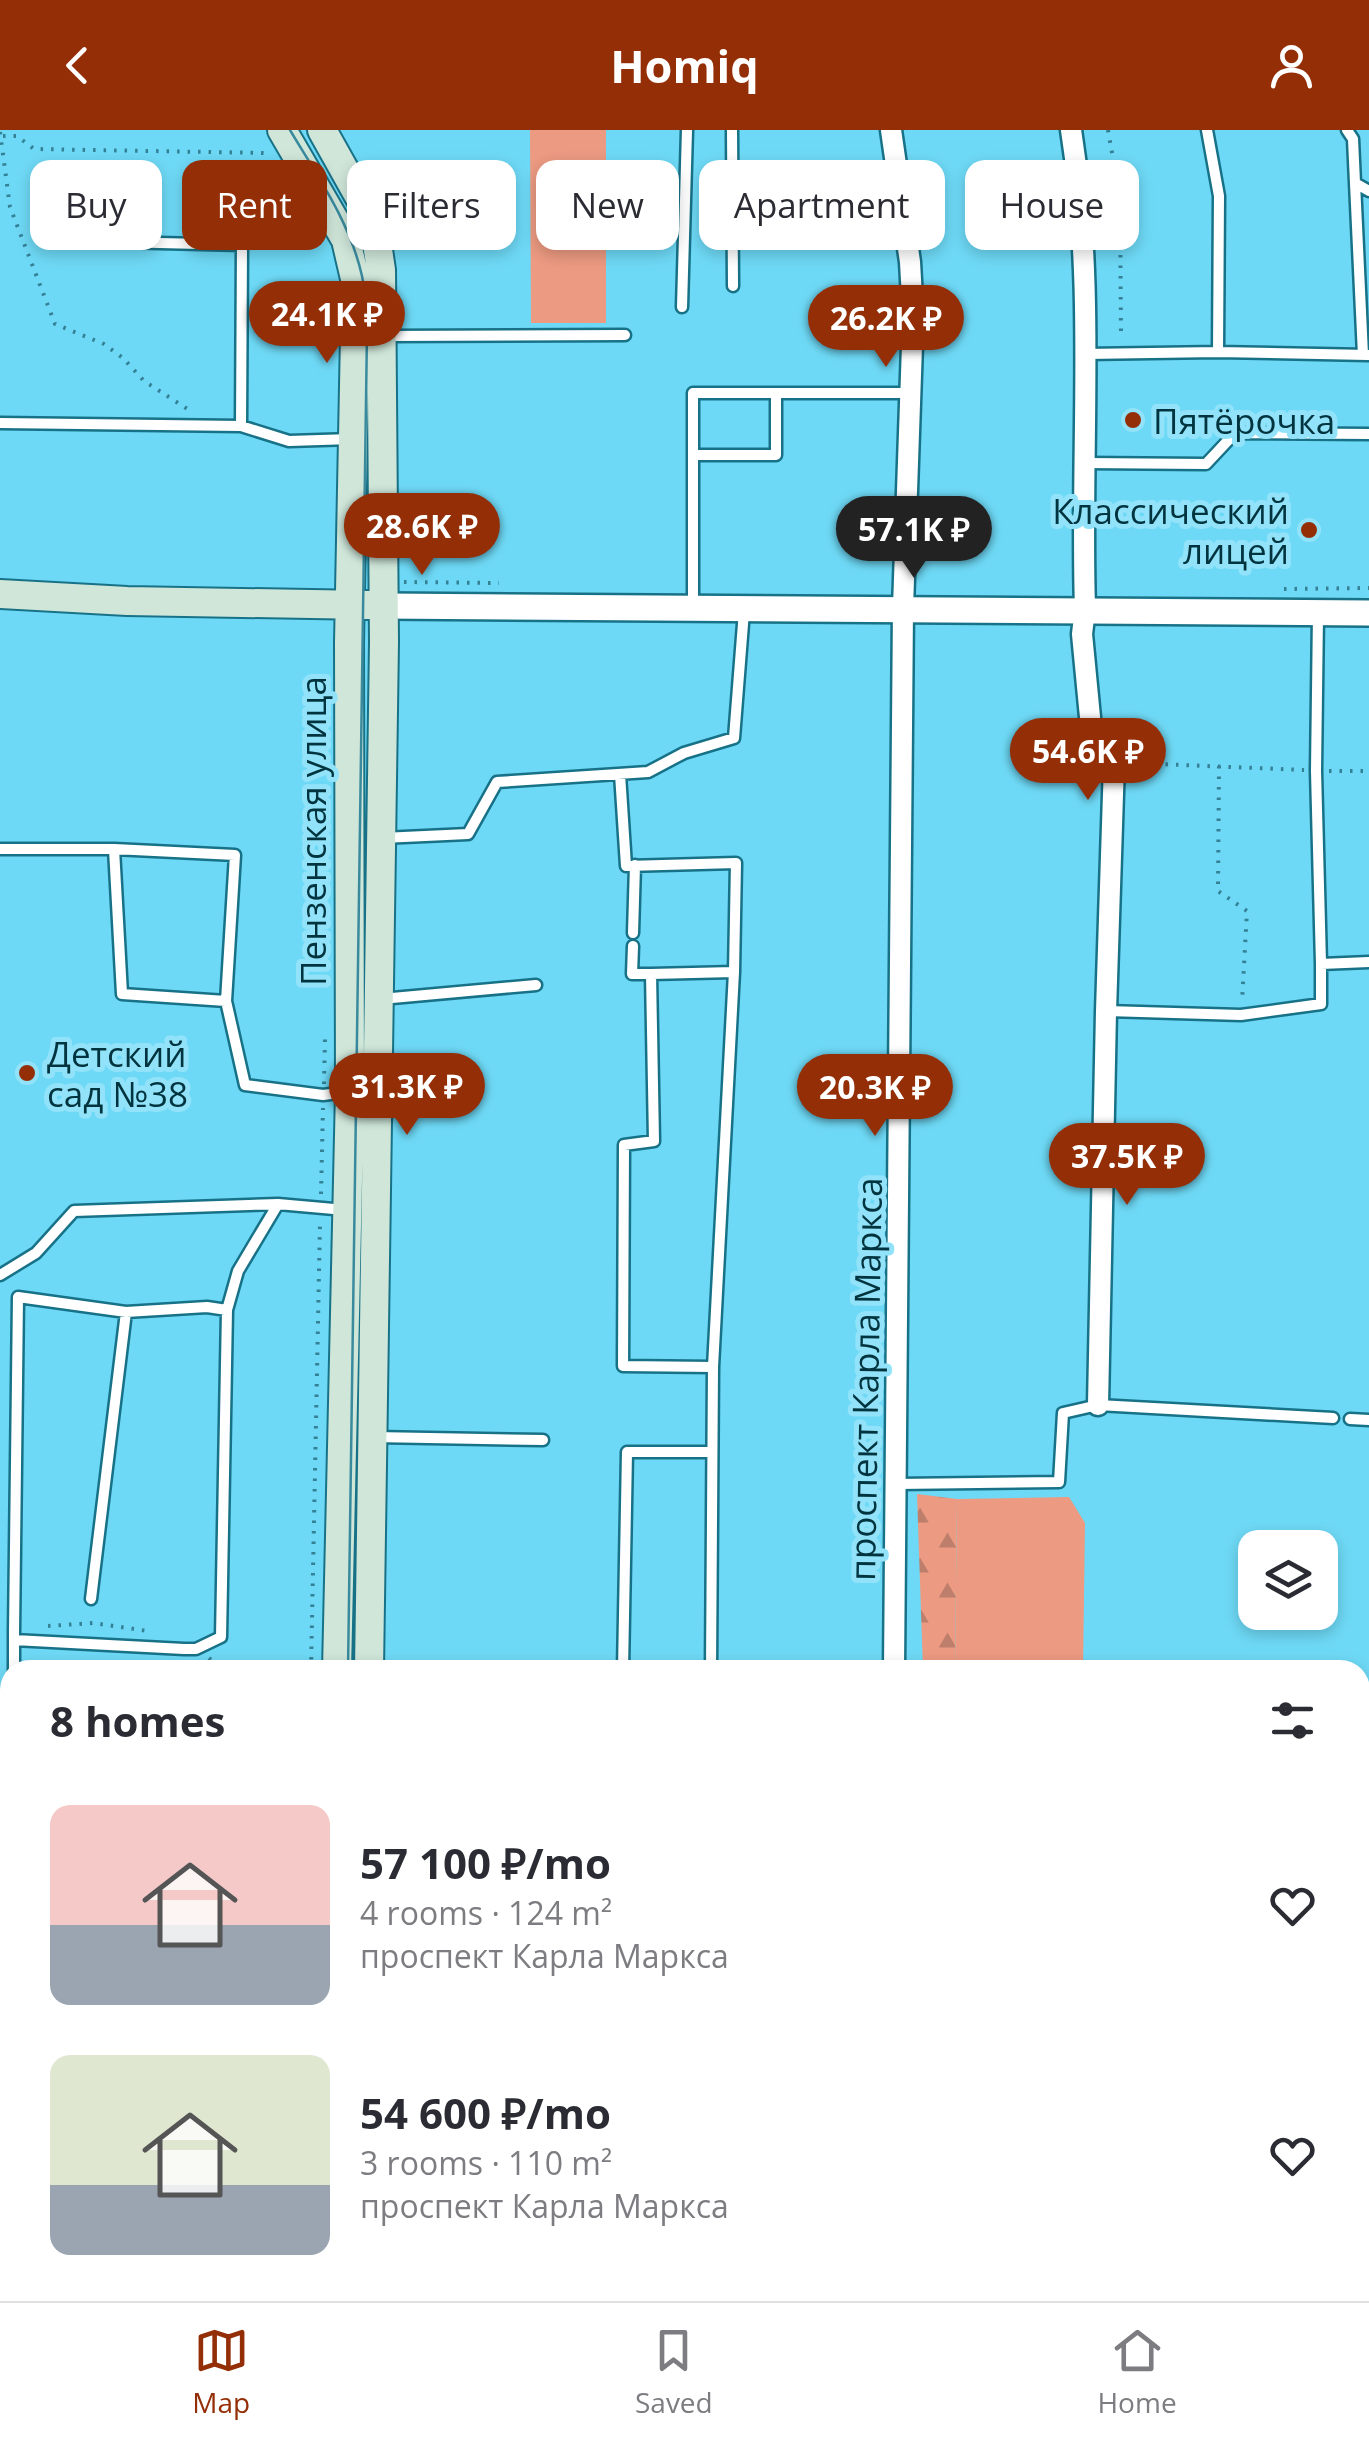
<!DOCTYPE html>
<meta charset="utf-8">
<style>
:root{--surface:#fff;--page:#f2f2f3;--text:#2b2b33;--muted:#7c7c81;--line:#e1e1e2;--accent:#942e06}
body{margin:0;font-family:"Open Sans",sans-serif;background:var(--page);color:var(--text);height:100vh;display:flex;flex-direction:column;font-size:38px;white-space:nowrap}
*{box-sizing:border-box;margin:0}
p{font-size:32px;color:var(--muted)}
.icon{flex:none;width:55px;height:55px;fill:none;stroke:currentColor;stroke-width:2;stroke-linecap:round;stroke-linejoin:round}
.map{position:relative;flex:1;overflow:hidden}
.sheet{position:absolute;left:0px;top:1530px;width:1370px;height:642px;display:flex;flex-direction:column;background:var(--surface);border-radius:30px 30px 0 0;box-shadow:0 5px 15px #0003}
.sheet>*{flex:none}
.hud{position:absolute;left:30px;top:30px;width:1310px;height:90px;display:flex;gap:20px}
.tools{position:absolute;left:1238px;top:1400px;display:grid;gap:20px}
.tools a{display:grid;place-items:center;width:100px;height:100px;border-radius:20px;background:var(--surface);box-shadow:0 5px 15px #0003;font-size:50px}
.price{position:absolute;translate:-50% -85px;padding:0 22px;border-radius:35px;background:var(--accent);color:#fff;font-size:32px;line-height:65px;filter:drop-shadow(0 2px 5px #0008)}
.price::after{content:'';position:absolute;left:50%;top:60px;width:30px;height:22px;margin-left:-15px;background:inherit;clip-path:polygon(0 0,100% 0,50% 100%)}
.price.on{background:#222;color:#fff}
ul{padding:0;list-style:none}
li{display:flex;align-items:center;gap:30px;height:250px;padding:0 50px}
li span{display:grid;place-items:center;flex:none;width:280px;height:200px;border-radius:20px;color:#555}
li>.icon{margin-inline-start:auto}
span .icon{width:120px;height:120px;fill:#fffc;stroke-width:1}
li b{font-size:42px}
h2{display:flex;justify-content:space-between;align-items:center;height:120px;padding:0 50px;font-size:42px}
.chip{padding:0 35px;border-radius:20px;background:var(--surface);box-shadow:0 5px 15px #0003;font-size:35px;line-height:90px}
.chip.on{background:var(--accent);color:#fff}
header{display:flex;justify-content:space-between;align-items:center;height:130px;padding:0 50px;background:var(--accent);color:#fff;font-size:45px;font-weight:700}
.menu{display:flex;justify-content:space-around;align-items:center;height:140px;border-top:2px solid var(--line);background:var(--surface);font-size:28px;color:var(--muted)}
.menu a{display:grid;justify-items:center;gap:5px}
.menu .on{color:var(--accent)}
.map>svg:first-child{display:block}
.grass{fill:#ec9a81}
.forest{fill:url(#forest-firs)}
.lines{fill:none;stroke-linecap:round;stroke-linejoin:round}
.service-casing{stroke:#187287;stroke-width:15}
.minor-casing{stroke:#187287;stroke-width:25}
.tertiary-casing{stroke:#187287;stroke-width:30}
.secondary-casing{stroke:#187287;stroke-width:32}
.path{stroke:#348195;stroke-width:4;stroke-dasharray:2.5 8;stroke-linecap:butt}
.service{stroke:#fff;stroke-width:10}
.minor{stroke:#fff;stroke-width:20}
.tertiary{stroke:#fff;stroke-width:25}
.secondary{stroke:#cfe6d9;stroke-width:28}
.tram{stroke:#3a8a9e;stroke-width:2.5}
.poi-dot{fill:#942e06;stroke:#92e3fa;stroke-width:4}
.labels{text-anchor:middle;dominant-baseline:central;stroke-width:10;stroke-linejoin:round;paint-order:stroke}
.poi-label{font-size:35px;fill:#01343f;stroke:#92e3fa;text-anchor:start}
.street-label{font-size:35px;fill:#01343f;stroke:#92e3fa}
</style>
<header><svg class="icon" aria-label="back" viewBox="0 0 24 24"><path d="M15 5l-7 7 7 7"/></svg>Homiq<svg class="icon" aria-label="person" viewBox="0 0 24 24"><circle cx="12" cy="8" r="4"/><path d="M4 21q1-7 8-7t8 7"/></svg></header>
<div class="map">
<svg width="1369" height="2171" viewBox="0 0 1369 2171">
<defs>
<pattern id="forest-firs" width="22" height="20" patternUnits="userSpaceOnUse" patternTransform="scale(2.5)"><rect width="22" height="20" fill="#ec9a81"/><path d="M5 1l3.5 6h-7zM16 11l3.5 6h-7z" fill="#bd7e6b"/></pattern>
</defs>
<rect width="100%" height="100%" fill="#6ed9f6"/>
<path class="grass" d="M530 0H606V193H531Z
M1069 1367 1085 1393 1083 1540H955L957 1369Z"/>
<path class="forest" d="M917 1364 957 1369 955 1540H923Z"/>
<g class="lines">
<g class="service-casing">
<path id="service" d="M732 0 733 156
M1347 0 1353 9 1355 53 1369 61
M1355 53 1363 225
M118 112 242 115 241 296
M682 177 687 0
M384 206 625 205
M1218 222 1368 225
M1085 224 1218 222 1219 66 1207 0
M0 293 241 296 289 311 352 309
M693 325H776V263
M1085 333 1206 334 1235 303 1369 304
M693 479V263H910
M1318 484 1316 641 1321 834
M620 644 626 736 736 733 734 842 713 1237 711 1540
M382 708 468 704 497 652 648 642 684 623 734 608 744 481
M0 719H114L235 725 226 871 245 955 323 965 346 962
M114 719 122 864 226 871
M633 803 635 735
M633 816 632 844H651
M381 869 536 855
M1107 881 1241 885 1321 874V834L1369 832
M0 1145 36 1123 74 1081 278 1074 345 1080
M227 1180 238 1141 278 1074
M713 1237 623 1236 624 1015 654 1011 651 844 734 842
M1350 1289 1369 1290
M374 1307 543 1310
M897 1354 1059 1352 1063 1283 1098 1275 1333 1288
M91 1469 126 1182
M14 1540V1502L18 1167 126 1182 207 1177 227 1180 221 1507 196 1519H184L14 1510
M623 1540 627 1322H712
M0 1609H10
M1360 1784H1369
M1360 1970 1369 1967
M0 2013H10
M470 2171V2162
M1125 2171V2162
M1257 2171V2162"/>
</g>
<g class="minor-casing">
<path id="minor" d="M891 0 910 132 913 186 903 478 894 1540
M1071 0C1096 158 1080 320 1085 479L1082 504 1092 608 1114 633 1106 881 1098 1275
M1360 2153H1369
M677 2171V2162
M1071 2171V2162"/>
</g>
<g class="tertiary-casing">
<path id="tertiary" d="M384 476 1369 483"/>
</g>
<g class="secondary-casing">
<path id="secondary" d="M282 0 346 110 356 153 349 513 350 961 337 1540
M322 0 374 93 381 140 384 512 369 1540
M0 464 127 471 368 475
M180 2171 239 2162
M322 2171 329 2162"/>
</g>
<path class="path" d="M1108 0 1120 68 1121 209
M0 2 10 77 55 194 104 214 123 228 144 251 189 280
M3 6H17L34 19 267 23
M404 452 499 453
M1284 459 1369 458
M1134 633 1304 640
M1219 636 1218 761 1247 781 1242 872
M1329 641H1369
M324 954 325 908
M321 1064 323 978
M48 1496 93 1493 148 1501
M209 1528 221 1540
M311 1540 320 1093
M0 1634 10 1635
M0 2114 10 2100
M0 2149 10 2142"/>
<use href="#service" class="service"/>
<use href="#minor" class="minor"/>
<use href="#tertiary" class="tertiary"/>
<use href="#secondary" class="secondary"/>
<path class="tram" d="M290 0C318 47 350 92 362 146 366 164 365 183 367 201L348 1540
M282 2171 293 2162"/>
</g>
<g class="poi-dot">
<circle cx="1133" cy="290" r="10"/>
<circle cx="1309" cy="400" r="10"/>
<circle cx="27" cy="943" r="10"/>
</g>
<g class="labels">
<g class="poi-label">
<text x="1153" y="290">Пятёрочка</text>
<text x="1289" y="380" text-anchor="end">Классический<tspan x="1289" dy="40">лицей</tspan></text>
<text x="47" y="923">Детский<tspan x="47" dy="40">сад №38</tspan></text>
</g>
<g class="street-label">
<text transform="translate(312 701) rotate(-90)">Пензенская улица</text>
<text transform="translate(865 1249) rotate(-89)">проспект Карла Маркса</text>
</g>
</g>
</svg>
<div class="tools">
<a><svg class="icon" aria-label="layers" viewBox="0 0 24 24"><path d="M12 4l9 5-9 5-9-5zM3 14l9 5 9-5"/></svg></a>
</div>
<b class="price" style="left:327px;top:236px">24.1K ₽</b>
<b class="price" style="left:886px;top:240px">26.2K ₽</b>
<b class="price" style="left:422px;top:448px">28.6K ₽</b>
<b class="price on" style="left:914px;top:451px">57.1K ₽</b>
<b class="price" style="left:1088px;top:673px">54.6K ₽</b>
<b class="price" style="left:407px;top:1008px">31.3K ₽</b>
<b class="price" style="left:875px;top:1009px">20.3K ₽</b>
<b class="price" style="left:1127px;top:1078px">37.5K ₽</b>
<div class="hud">
<a class="chip">Buy</a>
<a class="chip on">Rent</a>
<a class="chip">Filters</a>
<a class="chip">New</a>
<a class="chip">Apartment</a>
<a class="chip">House</a>
</div>
<section class="sheet">
<h2>8 homes<svg class="icon" aria-label="filters" viewBox="0 0 24 24"><path d="M4 7h16M4 17h16"/><circle cx="9" cy="7" r="2"/><circle cx="15" cy="17" r="2"/></svg></h2>
<ul>
<li><span style="background:linear-gradient(#f6c9c9 60%,#9aa5b1 0)"><svg class="icon" aria-label="home" viewBox="0 0 24 24"><path d="M3 11l9-7 9 7M6 9v11h12V9"/></svg></span><div><b>57 100 ₽/mo</b><p>4 rooms · 124 m²</p><p>проспект Карла Маркса</p></div><svg class="icon" aria-label="heart" viewBox="0 0 24 24"><path d="M12 20l-8-8c-3-5 5-10 8-4 3-6 11-1 8 4z"/></svg></li>
<li><span style="background:linear-gradient(#dfe7d0 65%,#9aa5b1 0)"><svg class="icon" aria-label="home" viewBox="0 0 24 24"><path d="M3 11l9-7 9 7M6 9v11h12V9"/></svg></span><div><b>54 600 ₽/mo</b><p>3 rooms · 110 m²</p><p>проспект Карла Маркса</p></div><svg class="icon" aria-label="heart" viewBox="0 0 24 24"><path d="M12 20l-8-8c-3-5 5-10 8-4 3-6 11-1 8 4z"/></svg></li>
</ul>
</section>
</div>
<nav class="menu">
<a class="on"><svg class="icon" aria-label="map" viewBox="0 0 24 24"><path d="M3 6l6-2 6 2 6-2v14l-6 2-6-2-6 2zM9 4v14M15 6v14"/></svg>Map</a>
<a><svg class="icon" aria-label="saved" viewBox="0 0 24 24"><path d="M7 4h10v16l-5-4-5 4z"/></svg>Saved</a>
<a><svg class="icon" aria-label="home" viewBox="0 0 24 24"><path d="M3 11l9-7 9 7M6 9v11h12V9"/></svg>Home</a>
</nav>
